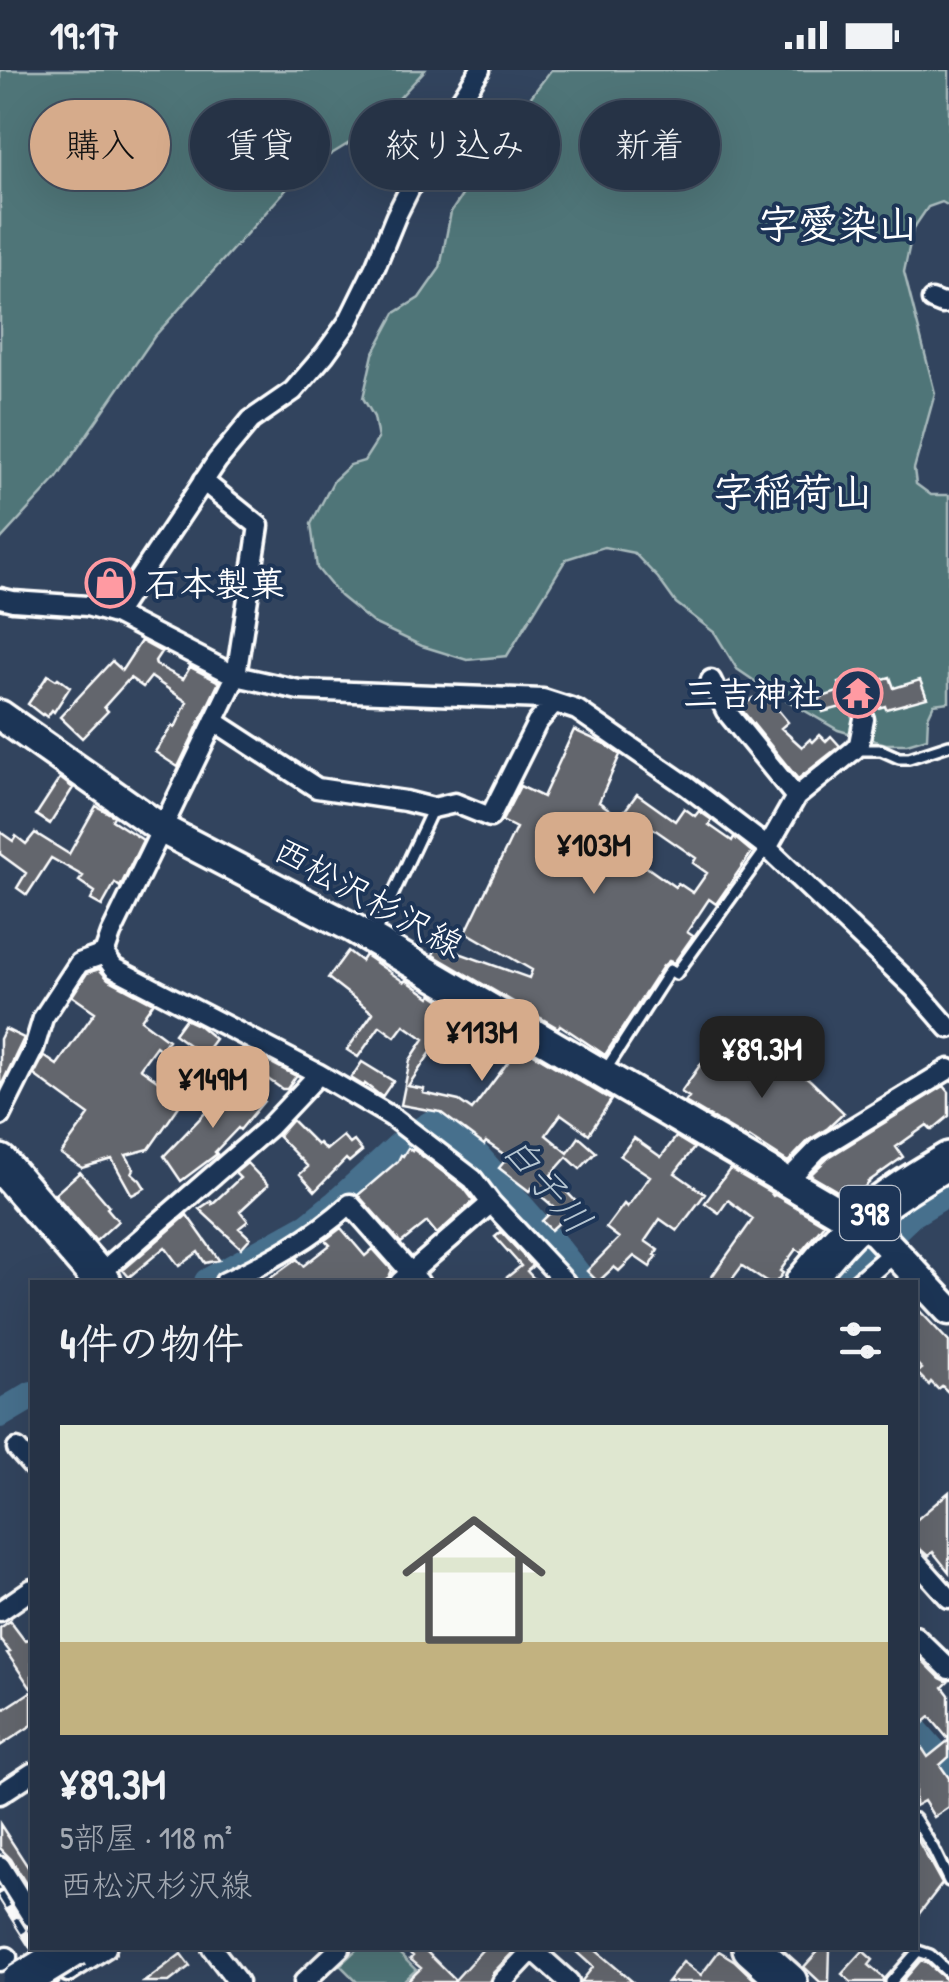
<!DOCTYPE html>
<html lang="ja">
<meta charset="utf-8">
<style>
:root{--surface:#263346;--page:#2e3b4d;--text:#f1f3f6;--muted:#a4aab3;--line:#424e5f;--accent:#d6ab8b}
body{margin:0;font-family:"Patrick Hand","Klee One",sans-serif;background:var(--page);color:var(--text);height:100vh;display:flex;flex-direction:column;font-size:38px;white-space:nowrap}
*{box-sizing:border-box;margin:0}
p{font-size:32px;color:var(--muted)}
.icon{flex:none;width:55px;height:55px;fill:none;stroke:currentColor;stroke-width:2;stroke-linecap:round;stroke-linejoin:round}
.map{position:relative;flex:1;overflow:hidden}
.panel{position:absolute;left:30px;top:1210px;width:888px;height:670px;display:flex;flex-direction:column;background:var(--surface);border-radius:0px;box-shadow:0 10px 40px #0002,0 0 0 2px var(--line)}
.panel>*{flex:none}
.banner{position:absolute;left:30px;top:30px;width:890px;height:90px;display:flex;gap:20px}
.price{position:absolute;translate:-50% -85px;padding:0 22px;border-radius:20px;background:var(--accent);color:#111;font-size:32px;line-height:65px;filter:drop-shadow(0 2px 5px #0008)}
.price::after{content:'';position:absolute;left:50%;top:60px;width:30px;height:22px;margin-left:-15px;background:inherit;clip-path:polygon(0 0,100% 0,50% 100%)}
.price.active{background:#222;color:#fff}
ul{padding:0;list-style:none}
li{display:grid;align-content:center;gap:20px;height:530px;padding:0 30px}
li+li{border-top:2px solid var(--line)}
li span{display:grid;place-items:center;height:310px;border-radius:0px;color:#555}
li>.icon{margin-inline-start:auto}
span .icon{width:180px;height:180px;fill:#fffc;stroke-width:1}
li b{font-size:42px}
h2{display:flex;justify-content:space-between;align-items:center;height:120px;padding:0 30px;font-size:42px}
.tag{padding:0 35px;border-radius:45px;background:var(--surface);box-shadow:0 10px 40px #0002,0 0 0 2px var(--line);font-size:35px;line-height:90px}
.tag.active{background:var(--accent);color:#111}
.status{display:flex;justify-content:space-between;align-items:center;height:70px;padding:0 50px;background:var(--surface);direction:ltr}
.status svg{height:28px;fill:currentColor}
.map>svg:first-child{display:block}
.green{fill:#507578;stroke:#a8babc;stroke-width:2.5}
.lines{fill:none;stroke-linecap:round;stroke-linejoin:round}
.river{stroke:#466f8d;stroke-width:28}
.building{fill:#64666d;stroke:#fff;stroke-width:2.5;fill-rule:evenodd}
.lane-casing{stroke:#fff;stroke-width:16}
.street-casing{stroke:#fff;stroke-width:25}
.secondary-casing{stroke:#fff;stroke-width:35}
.highway-casing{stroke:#fff;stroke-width:42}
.lane{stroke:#1d3557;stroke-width:9}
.street{stroke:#1d3557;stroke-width:18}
.secondary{stroke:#1d3557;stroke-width:28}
.highway{stroke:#1d3557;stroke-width:35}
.rail-casing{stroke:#fff;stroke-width:9}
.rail{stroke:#1d3557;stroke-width:5;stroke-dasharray:15;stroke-linecap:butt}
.highway-bridge-casing{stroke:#fff;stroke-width:42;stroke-linecap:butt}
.highway-bridge{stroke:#1d3557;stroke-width:35}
.labels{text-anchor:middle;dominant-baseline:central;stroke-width:8;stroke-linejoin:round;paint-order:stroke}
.shield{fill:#1d3557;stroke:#bbc2cd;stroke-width:2.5}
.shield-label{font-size:32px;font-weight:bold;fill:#fff}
.poi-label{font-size:35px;font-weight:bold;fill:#fff;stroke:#1d3557;text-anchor:start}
.street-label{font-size:35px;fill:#fff;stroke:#1d3557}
.water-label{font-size:38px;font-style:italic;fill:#b5c5d1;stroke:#1d3557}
.quarter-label{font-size:40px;font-weight:bold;fill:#fff;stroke:#1d3557}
</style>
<div class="status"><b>19:17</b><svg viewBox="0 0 49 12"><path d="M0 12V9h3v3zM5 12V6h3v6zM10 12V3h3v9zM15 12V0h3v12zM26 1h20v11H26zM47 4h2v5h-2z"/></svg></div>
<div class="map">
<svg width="949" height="1912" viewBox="0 0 949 1912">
<rect width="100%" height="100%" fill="#32445e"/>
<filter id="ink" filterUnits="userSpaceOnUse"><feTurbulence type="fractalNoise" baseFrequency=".01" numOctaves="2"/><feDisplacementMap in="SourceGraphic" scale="20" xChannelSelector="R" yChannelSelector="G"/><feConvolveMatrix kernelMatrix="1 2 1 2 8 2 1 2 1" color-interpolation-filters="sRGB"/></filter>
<g filter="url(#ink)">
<path class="green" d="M0 0H425L369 61 302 102 154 267 57 408 0 470Z
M551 0H949V136L942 132 928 137 913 159 904 202 935 323 914 399 916 414 931 425H949V632L934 634 928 647 927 668 907 674H886L838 660 759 614 737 599 715 563 676 533 658 508 634 483 604 477 566 489 507 586 467 590 422 576 373 553 340 526 317 498 311 454 334 410 350 395 364 391 378 369 374 347 363 328 373 284 395 243 419 228 440 198 451 142 500 68Z
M358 1878H394L416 1900 403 1912H357L340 1895Z"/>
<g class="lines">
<path class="river" d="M208 1212 309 1156 335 1135 405 1071 432 1054 456 1066 472 1081 558 1180 583 1212
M840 1212 911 1144 949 1121
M0 1344 32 1325
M915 1661 949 1700"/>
</g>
<path class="building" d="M141 571 161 582 155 591 156 595 183 609 190 597 219 612 178 697 155 682 172 656 175 658 187 632 151 607 143 617 130 608 104 637 108 641 82 668 60 647 112 591 122 600Z
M48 605 56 610 58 608 70 617 54 642 52 640 47 647 43 644 42 645 28 634Z
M890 607 894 618 920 610 927 628 886 639 885 636 872 640 864 637 874 628 823 642 819 628 841 621 839 613 852 609 853 612 863 609 866 614Z
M733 610 745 634 753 628 766 632 769 629 788 652 781 658 802 677 810 669 813 672 820 665 826 671 831 666 840 676 798 709 737 634 726 613Z
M574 660 605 674 620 685 599 732 620 747 637 724 675 751 684 738 695 746 699 741 712 750 709 755 732 771 734 767 752 782 716 834 709 829 687 862 693 866 691 869 674 893 669 891 663 896 605 985 560 955 558 958 433 885 437 875 529 908 532 900 466 862 516 758 502 751 520 716 543 727ZM651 757 696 788 693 793 707 803 693 823 678 813 675 817 628 784 642 764 645 766Z
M60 708 73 718 50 754 36 745Z
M96 736 114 746 112 750 143 770 120 817 115 813 102 836 91 830 95 822 79 811 83 806 51 788 27 825 17 818 26 803 0 784V762L13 771 16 766 26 774 35 763 69 784Z
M348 881 361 891 365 885 404 912 406 910 430 927 432 924 444 932 443 934 471 954 445 991 431 982 408 1016 424 1019 423 1023 459 1031 472 1040 520 976 611 1030 589 1064 561 1044 546 1065 568 1083 579 1067 596 1082 580 1099 567 1087 551 1105 579 1135 551 1160 542 1151 555 1138 532 1118 529 1121 499 1098 508 1087 486 1072 484 1075 440 1042 401 1035 410 990 424 969 404 955 395 967 380 956 358 987 347 980 373 943 328 908Z
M99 899 108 909 153 933 141 950 168 970 161 980 156 976 140 998 184 1029 149 1079 126 1085 134 1099 132 1103 140 1110 145 1118 132 1125 112 1089 82 1098 61 1084 89 1045 34 1005 44 986 57 995 95 942 72 926 87 903Z
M185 949 198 955 215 969 203 985 174 964Z
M5 959 24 968 0 1018V969Z
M749 963 763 973 744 998 763 1012 780 988 810 1010 844 1043 828 1058 809 1070 788 1092 749 1067 748 1069 685 1032 689 1027 681 1022 708 984 724 996Z
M252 983 296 1006 287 1019H282L245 993Z
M362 992 393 1011 382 1027 365 1014 364 1016 351 1008Z
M245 1010 264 1031 240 1060 238 1058 215 1082 217 1084 181 1111 164 1086 210 1038 214 1043 231 1022 233 1024Z
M944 1016 949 1022V1046L932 1060 927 1055 896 1077 903 1087 868 1112 869 1113 851 1129 810 1105 829 1087Z
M292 1050 317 1075 319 1073 326 1080 343 1066 350 1074 354 1071 362 1081 349 1092 346 1089 315 1121 300 1104 308 1097 278 1066Z
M676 1067 694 1078 675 1103 705 1124 677 1161 660 1149 645 1171 658 1180 655 1185 657 1186 650 1197 634 1186 619 1201 614 1197 598 1212 587 1201 619 1168 606 1158 624 1134 627 1137 650 1106 620 1086 634 1068 661 1087Z
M408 1078 412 1081 413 1079 464 1118 474 1131 437 1164 427 1152 401 1173 358 1125 398 1091 401 1085 403 1086Z
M247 1093 268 1115 240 1141 248 1151 239 1158 250 1168 241 1178 199 1139 211 1131 212 1134 240 1108 235 1103Z
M730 1099 770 1122 773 1126 775 1125 824 1154 801 1182 796 1179 780 1201 783 1203 776 1212H766L742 1196 730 1212H708L753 1149 728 1130 719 1143 705 1133Z
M80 1102 109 1136 107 1138 118 1151 96 1171 55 1124Z
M187 1145 219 1190 205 1193 198 1182 179 1196 165 1177 129 1207 123 1200Z
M341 1158 365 1186 373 1179 392 1200 389 1207 382 1212H265L297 1189 303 1196 330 1175 325 1170Z
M501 1162 533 1196 527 1201 537 1212H501L521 1196 495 1167Z
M915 1236 949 1272V1323L942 1316 938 1319 931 1312 929 1315 917 1303 922 1299 915 1292Z
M949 1422V1502L933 1482 928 1486 920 1479 915 1478V1451Z
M10 1551 25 1571 32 1566V1620L7 1583 10 1582 0 1569V1558Z
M915 1583 940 1608 948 1612 943 1617 949 1625V1687L940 1695 949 1708V1737L934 1747 924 1731 915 1736V1667L928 1687 949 1670 930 1647 915 1660Z
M32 1621V1655L0 1676V1642Z
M0 1754 32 1803V1824L11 1789 0 1778Z
M916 1767 942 1814 915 1849V1768Z
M404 1878H423L455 1910 484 1878H509L514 1881 493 1903 489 1912H407L421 1898 410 1889 413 1886Z
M572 1878H593L633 1912H581L593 1897Z
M821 1878H830L829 1912H820L804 1897Z
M719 1881 735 1891 757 1912H667L683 1892 701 1905Z
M863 1881 873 1890 869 1895 884 1908 883 1912H851L842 1904Z
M181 1884 190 1896 169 1912H144Z
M921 1890 926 1892 949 1912H902Z"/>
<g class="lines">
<g class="lane-casing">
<path id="lane" d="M857 680H881L899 688H909L949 675
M373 867 433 738
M605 1001 670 900 676 904 767 778
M915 1749 933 1778 949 1811
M891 1912 918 1881 930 1885 949 1903"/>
</g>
<g class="street-casing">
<path id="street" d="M932 230 942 234 949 233
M0 528 13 531 87 536 115 544 236 606 299 620 543 629 577 640 687 716 763 774 915 919 949 958
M115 544 217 391 251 350 293 321 325 284 348 252 376 195 396 146 430 78 480 0
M711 610 726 641 796 727 767 778
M214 651 317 718 405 731 433 738 455 733 490 747 537 653 554 633
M796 727 854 680 859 674 864 649
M104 884 114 898 319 1004 392 1047 473 1109 491 1133 565 1212
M104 884 111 864 236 606 259 456 203 411
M0 1046 34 978 43 948 79 893 104 884
M787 1111 818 1079 949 999
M97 1206 269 1057 319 1004
M225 1212C270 1191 312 1168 350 1134L419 1212
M400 1212 491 1133
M859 1212 895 1181
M17 1379 32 1396
M915 1490 949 1528
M0 1541 32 1519
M915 1566 949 1599
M0 1724 32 1703
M0 1796 32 1847
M212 1878 238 1912
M531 1878 569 1912
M0 1891 7 1887
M68 1902 106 1878
M304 1912 340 1878
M502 1912 534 1878"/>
</g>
<g class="secondary-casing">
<path id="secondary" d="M0 645 162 759 351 857 835 1140 876 1162 949 1240"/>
</g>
<g class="highway-casing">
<path id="highway" d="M0 1093 103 1212
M804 1212C821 1192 837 1171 857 1153 885 1128 917 1109 949 1090
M751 1878 789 1912"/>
</g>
<use href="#lane" class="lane"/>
<use href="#street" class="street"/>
<use href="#secondary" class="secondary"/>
<use href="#highway" class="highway"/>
<g class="rail-casing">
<path id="rail" d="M0 1824 32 1875
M34 1878 56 1912"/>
</g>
<use href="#rail" class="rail"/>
<g class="highway-bridge-casing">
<path id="highway-bridge" d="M20 1912 75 1878"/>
</g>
<use href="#highway-bridge" class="highway-bridge"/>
</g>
</g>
<defs>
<g id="shop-ring" transform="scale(2.5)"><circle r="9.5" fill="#1d3557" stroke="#ff9aa2" stroke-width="1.5"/><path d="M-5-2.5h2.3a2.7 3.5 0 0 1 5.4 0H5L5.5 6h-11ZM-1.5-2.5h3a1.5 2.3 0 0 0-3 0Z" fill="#ff9aa2"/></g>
<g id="temple-ring" transform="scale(2.5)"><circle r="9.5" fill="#1d3557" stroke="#ff9aa2" stroke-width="1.5"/><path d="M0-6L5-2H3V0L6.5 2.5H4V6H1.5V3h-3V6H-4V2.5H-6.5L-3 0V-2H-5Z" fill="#ff9aa2"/></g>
</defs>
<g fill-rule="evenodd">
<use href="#shop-ring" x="110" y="513"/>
<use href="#temple-ring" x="858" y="623"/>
</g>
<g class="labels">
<rect class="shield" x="840" y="1116" width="60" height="54" rx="8"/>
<g class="shield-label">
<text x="870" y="1143">398</text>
</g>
<g class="poi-label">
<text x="145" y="513">石本製菓</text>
<text x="823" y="623" text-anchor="end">三吉神社</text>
</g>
<g class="street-label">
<text transform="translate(369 827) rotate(29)">西松沢杉沢線</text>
</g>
<g class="water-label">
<text transform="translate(548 1114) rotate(50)">白子川</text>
</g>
<g class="quarter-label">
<text x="838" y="153">字愛染山</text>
<text x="793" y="421">字稲荷山</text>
</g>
</g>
</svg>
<b class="price" style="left:594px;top:827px">¥103M</b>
<b class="price" style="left:482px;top:1014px">¥113M</b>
<b class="price active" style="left:762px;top:1031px">¥89.3M</b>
<b class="price" style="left:213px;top:1061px">¥149M</b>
<div class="banner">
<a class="tag active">購入</a>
<a class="tag">賃貸</a>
<a class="tag">絞り込み</a>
<a class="tag">新着</a>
</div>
<section class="panel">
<h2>4件の物件<svg class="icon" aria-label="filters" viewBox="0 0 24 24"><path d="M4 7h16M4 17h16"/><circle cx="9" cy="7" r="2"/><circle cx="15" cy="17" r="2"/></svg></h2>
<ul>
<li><span style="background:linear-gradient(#dfe7d0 70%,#c2b280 0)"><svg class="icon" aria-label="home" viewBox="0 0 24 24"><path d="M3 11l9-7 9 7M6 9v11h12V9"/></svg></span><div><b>¥89.3M</b><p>5部屋 · 118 m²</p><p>西松沢杉沢線</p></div></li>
</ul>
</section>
</div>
